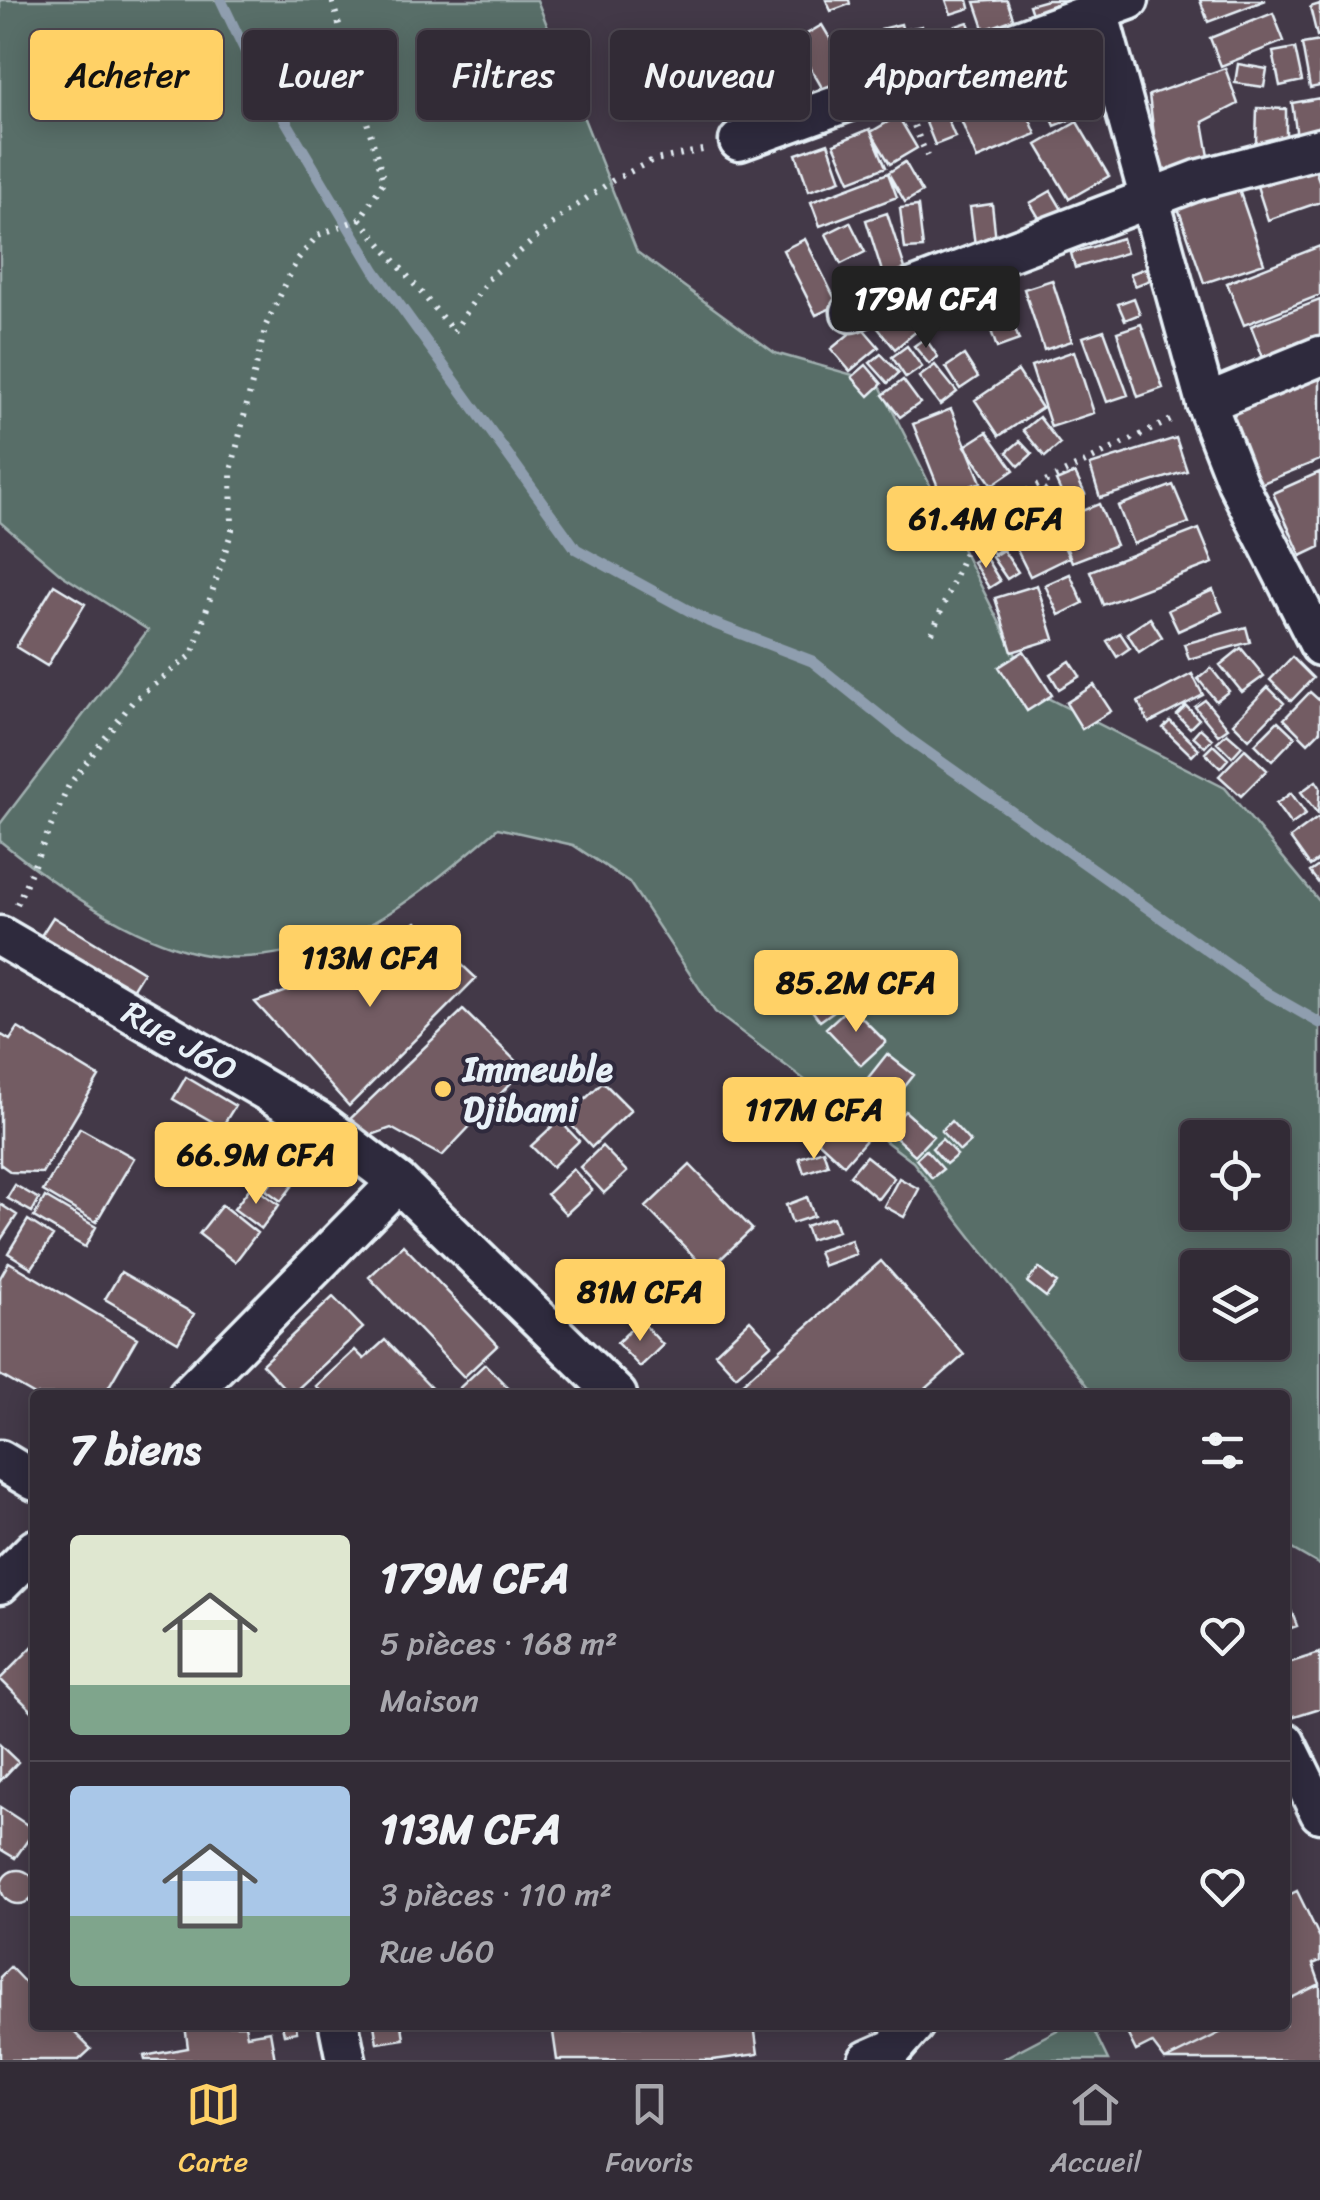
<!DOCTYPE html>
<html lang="fr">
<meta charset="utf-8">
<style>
:root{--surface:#322b36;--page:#3a333e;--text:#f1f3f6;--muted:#a8a7ad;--line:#4d4751;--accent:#ffd166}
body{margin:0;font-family:Sriracha,sans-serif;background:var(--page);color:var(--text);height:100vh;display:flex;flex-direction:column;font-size:38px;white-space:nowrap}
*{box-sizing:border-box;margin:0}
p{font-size:32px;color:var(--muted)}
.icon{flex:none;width:55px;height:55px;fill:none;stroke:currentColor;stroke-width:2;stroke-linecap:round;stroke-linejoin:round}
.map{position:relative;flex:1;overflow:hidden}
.details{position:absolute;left:30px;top:1390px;width:1260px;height:640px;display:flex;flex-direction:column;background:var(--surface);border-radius:10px;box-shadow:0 5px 25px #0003,0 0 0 2px var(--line)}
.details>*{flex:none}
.top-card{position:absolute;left:30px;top:30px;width:1260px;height:90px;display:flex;gap:20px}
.tools{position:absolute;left:1180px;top:1120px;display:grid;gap:20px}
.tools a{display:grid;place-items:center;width:110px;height:110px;border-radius:10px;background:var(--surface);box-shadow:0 5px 25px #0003,0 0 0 2px var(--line);font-size:50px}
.price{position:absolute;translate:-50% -85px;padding:0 22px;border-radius:10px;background:var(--accent);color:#111;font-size:32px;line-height:65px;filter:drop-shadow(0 2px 5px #0008)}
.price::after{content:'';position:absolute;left:50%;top:60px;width:30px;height:22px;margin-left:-15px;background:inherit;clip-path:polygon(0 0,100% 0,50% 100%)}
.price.current{background:#222;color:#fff}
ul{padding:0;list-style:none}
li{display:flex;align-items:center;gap:30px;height:250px;padding:0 40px}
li+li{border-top:2px solid var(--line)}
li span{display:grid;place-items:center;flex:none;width:280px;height:200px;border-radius:10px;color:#555}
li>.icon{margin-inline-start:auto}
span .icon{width:120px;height:120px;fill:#fffc;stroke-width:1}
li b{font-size:42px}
h2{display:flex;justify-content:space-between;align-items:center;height:120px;padding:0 40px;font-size:42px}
.pill{padding:0 35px;border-radius:10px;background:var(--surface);box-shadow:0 5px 25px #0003,0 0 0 2px var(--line);font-size:35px;line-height:90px}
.pill.current{background:var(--accent);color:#111}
.dock{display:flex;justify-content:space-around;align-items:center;height:140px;border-top:2px solid var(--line);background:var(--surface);font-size:28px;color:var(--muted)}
.dock a{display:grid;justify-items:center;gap:5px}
.dock .current{color:var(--accent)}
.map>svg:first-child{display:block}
.green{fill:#596e68;stroke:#a0b0b0;stroke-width:2.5;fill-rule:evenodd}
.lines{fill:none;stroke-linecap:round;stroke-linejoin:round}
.stream{stroke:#8f9eaf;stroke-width:11}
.building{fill:#735c63;stroke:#e8f1f8;stroke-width:2.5}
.minor-casing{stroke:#e8f1f8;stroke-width:45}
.path{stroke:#e8f1f8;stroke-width:6;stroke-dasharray:2.5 8;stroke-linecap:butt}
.minor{stroke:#2f2a3d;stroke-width:38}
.poi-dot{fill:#ffd166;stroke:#2f2a3d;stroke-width:4}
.labels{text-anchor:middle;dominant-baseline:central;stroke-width:8;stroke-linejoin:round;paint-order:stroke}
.street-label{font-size:35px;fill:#e8f1f8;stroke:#2f2a3d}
.poi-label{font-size:35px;font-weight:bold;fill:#e8f1f8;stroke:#2f2a3d;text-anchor:start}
</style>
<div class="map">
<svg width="1320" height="2060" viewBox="0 0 1320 2060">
<rect width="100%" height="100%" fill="#433948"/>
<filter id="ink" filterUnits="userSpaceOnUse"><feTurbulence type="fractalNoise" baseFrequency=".01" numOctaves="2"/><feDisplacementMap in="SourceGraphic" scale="20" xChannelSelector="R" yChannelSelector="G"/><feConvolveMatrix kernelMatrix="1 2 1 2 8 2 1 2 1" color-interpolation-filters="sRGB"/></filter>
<g filter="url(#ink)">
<path class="green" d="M0 0H537L637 252 775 353 878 382 1034 691 1225 788 1320 902V1565L1285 1545V1395H1094L913 1162 715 1012 629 882 573 845 498 828C461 860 393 918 349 934 312 948 260 960 221 957 145 950 57 887 0 841V824L148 630 62 575 0 522ZM1198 1138H1272V1212H1198ZM1198 1268H1272V1342H1198Z
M1067 2025H1091L1108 2060H1000Z"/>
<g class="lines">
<path class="stream" d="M221 0 249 59 375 271 576 549 708 621 812 661 909 739 1269 994 1320 1023"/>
</g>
<path class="building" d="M826 0H849L850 4 831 11Z
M946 0H968L970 8 951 14Z
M1007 0 1017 30 988 40 975 2Z
M1047 0H1063L1069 19 1037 29 1029 5Z
M1200 0H1266L1208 22Z
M1320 4V35L1317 36 1310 7Z
M1273 13 1284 41 1221 66 1210 38Z
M968 22 978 53 942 64 932 34Z
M901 24 909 55 889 60 881 29Z
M822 25 860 89 832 105 795 41Z
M922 26 929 51 914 54 908 29Z
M1320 41V86L1310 88 1302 44Z
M1295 48 1302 81 1280 86 1273 52Z
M1076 51 1099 108 1055 126 1031 70Z
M1238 64 1267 69 1264 87 1235 83Z
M1225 68 1238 104 1203 122 1210 162 1159 176 1149 95Z
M1010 72 1036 134 977 159 951 96Z
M938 97 955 137 935 145 919 105Z
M1320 98V133L1297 137 1292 103Z
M1257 108 1286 109V144L1256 143Z
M898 116 917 148 890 164 871 132Z
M1077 122 1109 176 1069 199 1037 145Z
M870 129 886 167 850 181 834 144Z
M828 143 841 180 809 191 796 154Z
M905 162 922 192 905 202 888 173Z
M1313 164 1320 183V202L1268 220 1257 186Z
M888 173 897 197 820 226 811 202Z
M1238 187 1264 263 1204 283 1178 208Z
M1051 191 1069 221 1048 233 1030 203Z
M992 204 997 250 976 253 970 207Z
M918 206 923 248 905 249 900 208Z
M887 213 911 287 889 294 866 220Z
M850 222 865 252 841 264 826 234Z
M1122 238 1126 253 1075 268 1071 253Z
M805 239 838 305 816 315 783 250Z
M1320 246V295L1244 325 1227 283Z
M1146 268 1150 280 1135 286 1130 274Z
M1052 280 1072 341 1044 350 1024 289Z
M999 283 1019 340 997 348 977 290Z
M1134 298 1140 314 1125 320 1118 304Z
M1320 300V342L1265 363 1251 326Z
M900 308 918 330 895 349 877 327Z
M1141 324 1163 388 1138 397 1117 332Z
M860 325 879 347 850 371 831 349Z
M1104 330 1128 395 1107 402 1083 337Z
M925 338 938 357 929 364 914 346Z
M907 346 922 367 906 378 892 357Z
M1074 351 1094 413 1051 427 1031 366Z
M881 354 899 373 888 383 870 363Z
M964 355 978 377 960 389 946 367Z
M866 365 882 384 869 396 852 377Z
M935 365 957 392 940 405 919 377Z
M1018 371 1042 408 999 436 975 400Z
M1320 371V460L1260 484 1225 401Z
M903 380 920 403 900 417 883 395Z
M951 409 981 482 942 497 913 424Z
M1039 417 1060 444 1045 457 1023 430Z
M987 432 1014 470 992 485 965 446Z
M1176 438 1187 471 1100 498 1090 465Z
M1020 441 1032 454 1019 466 1007 452Z
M1320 472V547L1301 556 1273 493Z
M1075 473 1085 494 1066 503 1056 481Z
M1173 485 1189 523 1133 544 1118 506Z
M1045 489 1059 506 1038 523 1024 504Z
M1099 504 1116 545 1072 562 1056 521Z
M1011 518 1020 535 1005 543 996 526Z
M986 525 1002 548 994 554 978 530Z
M1199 529 1213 563 1103 605 1090 571Z
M1056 530 1069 557 1030 576 1017 550Z
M1003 550 1018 572 1007 579 992 557Z
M984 555 1000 581 989 588 973 562Z
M1070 574 1083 603 1059 615 1045 585Z
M54 585 85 604 47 666 16 647Z
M1037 585 1054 639 1012 652 995 598Z
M1213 590 1222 611 1178 631 1168 610Z
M1150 618 1162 637 1139 652 1127 633Z
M1246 627 1250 642 1189 659 1184 644Z
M1120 633 1130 648 1117 657 1107 641Z
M1241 648 1264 676 1242 692 1220 665Z
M1024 651 1052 695 1027 711 999 667Z
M1292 657 1313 678 1291 701 1270 680Z
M1070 661 1080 676 1059 689 1050 674Z
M1211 668 1229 691 1216 701 1198 679Z
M1192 674 1203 695 1149 723 1138 702Z
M1094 685 1111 711 1082 729 1066 703Z
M1268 687 1284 703 1249 739 1233 723Z
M1310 692 1320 701V731L1308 743 1284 719Z
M1205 700 1228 728 1218 735 1195 707Z
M1186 706 1199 719 1190 728 1177 715Z
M1170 721 1199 749 1192 756 1163 728Z
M1278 721 1295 737 1272 761 1255 744Z
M1200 728 1212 739 1205 747 1193 736Z
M1227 733 1242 746 1232 757 1217 742Z
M1213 745 1228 759 1220 768 1205 753Z
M1245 749 1267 770 1241 796 1219 776Z
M1316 781 1320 787 1318 814 1301 792Z
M1291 793 1306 814 1291 825 1276 804Z
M1319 817 1320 859 1310 866 1290 838Z
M1320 865V885L1310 872Z
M53 917 143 972 127 998 37 942Z
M416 922 476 978 349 1106 255 1002 349 970Z
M819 969 845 1003 820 1021 795 988Z
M850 1006 886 1042 861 1065 826 1028Z
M463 1010 524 1069 442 1156 391 1128 366 1137 349 1120Z
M18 1028 99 1077 42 1173 11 1172 0 1164V1034L10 1040Z
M887 1054 914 1075 887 1109 860 1088Z
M186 1077 235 1106 222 1127 173 1099Z
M603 1082 631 1110 592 1147 565 1118Z
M905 1111 933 1136 915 1155 887 1130Z
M839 1115 866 1140 844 1165 816 1139Z
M559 1120 579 1141 552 1167 531 1146Z
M951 1121 970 1142 960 1151 941 1131Z
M80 1128 134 1158 96 1222 43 1191Z
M942 1139 957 1155 946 1164 932 1148Z
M602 1146 627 1172 604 1193 580 1167Z
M823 1150 828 1165 804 1173 799 1158Z
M926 1150 943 1169 932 1178 916 1159Z
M866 1156 894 1178 878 1199 850 1175Z
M290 1158 305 1169 281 1201 266 1190Z
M690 1165 752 1229 708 1271 646 1207Z
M573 1169 592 1190 566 1214 547 1194Z
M899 1178 919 1189 904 1217 884 1206Z
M15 1185 39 1199 32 1212 7 1198Z
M252 1185 279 1205 261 1229 234 1209Z
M45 1197 96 1227 85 1247 34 1217Z
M807 1197 814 1216 792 1223 786 1205Z
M0 1204 17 1215 0 1241Z
M222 1205 257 1233 235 1262 199 1234Z
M833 1217 838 1231 810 1240 805 1226Z
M28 1220 53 1236 32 1268 8 1253Z
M851 1240 856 1254 823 1266 818 1251Z
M403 1245 498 1345 464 1377 369 1277Z
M881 1261 964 1355 919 1395H729Z
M9 1262 137 1338 104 1395H35L0 1375V1278Z
M1039 1268 1057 1283 1046 1297 1027 1282Z
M121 1272 194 1314 178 1342 105 1299Z
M333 1297 363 1328 291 1395 262 1364Z
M640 1320 663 1345 640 1367 617 1343Z
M750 1320 772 1344 736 1376 715 1353Z
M385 1340 434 1391 430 1395H324L316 1386 355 1350 364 1359Z
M485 1364 515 1395H452Z
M1287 1600 1297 1626 1285 1630V1601Z
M35 1644V1714L0 1679Z
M1320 1653V1708L1285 1719V1664Z
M0 1745 18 1762 0 1781Z
M0 1807 35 1830 15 1858 0 1849Z
M1 1887a17 17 0 1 1 34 0a17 17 0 1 1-34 0Z
M1297 1891 1320 1938V1961L1313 1964 1320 1984 1285 2001V1897Z
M10 1967 35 1993V2025H67L91 2049 79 2060H0V1977Z
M1320 1984V2060H1165L1236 2025H1285V2001Z
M185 2025H245L247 2035 270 2031 275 2060H145L144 2056 188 2048Z
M282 2025H296L297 2032 284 2034Z
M374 2025H402L404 2039 377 2043Z
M552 2025H754L758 2054 713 2060H557Z
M1123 2025H1236L1165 2060 1152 2043 1136 2051Z"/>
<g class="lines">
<g class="minor-casing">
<g id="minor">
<path d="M1095 0 1206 403 1237 482 1320 646"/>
<path d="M739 141 1129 0"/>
<path d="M851 312 1198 180 1320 148"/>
<path d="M1206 403 1320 356"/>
<path id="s1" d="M0 936 318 1121 398 1182 617 1395"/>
<path d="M188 1395 398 1182"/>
<path d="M0 1460 35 1481"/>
<path d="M0 1584 35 1549"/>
<path d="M1285 1742 1320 1813"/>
<path d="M339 2025 346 2060"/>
<path d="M868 2060 893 2049 914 2025"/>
</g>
</g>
<path class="path" d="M910 116 927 156
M360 219 454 332 488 279 564 214 612 181 651 161 707 149
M932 633 967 547 988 510 1175 418
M17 904 69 785 134 700 192 655 232 530 231 471 266 325 297 260 318 235 360 219 384 181 332 0"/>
<use href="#minor" class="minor"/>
</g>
</g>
<circle class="poi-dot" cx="443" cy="1089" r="10"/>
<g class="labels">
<g class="street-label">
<text stroke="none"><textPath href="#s1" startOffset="208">Rue J60</textPath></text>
</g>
<g class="poi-label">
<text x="463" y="1069">Immeuble<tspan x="463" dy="40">Djibami</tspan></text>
</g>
</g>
</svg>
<div class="tools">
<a><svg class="icon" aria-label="locate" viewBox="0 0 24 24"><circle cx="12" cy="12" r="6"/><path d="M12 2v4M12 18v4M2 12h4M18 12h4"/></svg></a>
<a><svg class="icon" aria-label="layers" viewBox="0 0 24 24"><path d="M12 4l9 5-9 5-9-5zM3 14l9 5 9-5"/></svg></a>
</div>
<b class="price current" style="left:926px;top:351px">179M CFA</b>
<b class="price" style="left:986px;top:571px">61.4M CFA</b>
<b class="price" style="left:370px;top:1010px">113M CFA</b>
<b class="price" style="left:856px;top:1035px">85.2M CFA</b>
<b class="price" style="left:814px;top:1162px">117M CFA</b>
<b class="price" style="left:256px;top:1207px">66.9M CFA</b>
<b class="price" style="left:640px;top:1344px">81M CFA</b>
<div class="top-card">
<a class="pill current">Acheter</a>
<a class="pill">Louer</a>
<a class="pill">Filtres</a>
<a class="pill">Nouveau</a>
<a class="pill">Appartement</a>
</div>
<section class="details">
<h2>7 biens<svg class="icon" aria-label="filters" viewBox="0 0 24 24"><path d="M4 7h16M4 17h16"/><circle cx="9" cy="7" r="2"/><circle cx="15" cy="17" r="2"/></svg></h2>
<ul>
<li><span style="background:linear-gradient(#dfe7d0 75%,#7fa58c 0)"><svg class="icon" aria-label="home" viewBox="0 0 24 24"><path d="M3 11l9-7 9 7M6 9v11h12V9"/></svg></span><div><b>179M CFA</b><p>5 pièces · 168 m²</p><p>Maison</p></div><svg class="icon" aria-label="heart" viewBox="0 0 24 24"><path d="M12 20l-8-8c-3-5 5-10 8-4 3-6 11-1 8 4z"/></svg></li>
<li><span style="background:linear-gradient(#a9c7e8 65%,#7fa58c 0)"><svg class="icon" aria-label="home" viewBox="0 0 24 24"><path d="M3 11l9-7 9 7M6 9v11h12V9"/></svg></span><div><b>113M CFA</b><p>3 pièces · 110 m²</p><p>Rue J60</p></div><svg class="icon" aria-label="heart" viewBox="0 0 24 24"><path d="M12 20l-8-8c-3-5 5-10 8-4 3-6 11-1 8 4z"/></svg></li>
</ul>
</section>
</div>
<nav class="dock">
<a class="current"><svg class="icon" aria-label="map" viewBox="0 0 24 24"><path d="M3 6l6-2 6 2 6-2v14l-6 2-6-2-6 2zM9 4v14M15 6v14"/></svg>Carte</a>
<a><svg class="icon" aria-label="saved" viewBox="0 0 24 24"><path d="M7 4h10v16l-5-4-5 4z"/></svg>Favoris</a>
<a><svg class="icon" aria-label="home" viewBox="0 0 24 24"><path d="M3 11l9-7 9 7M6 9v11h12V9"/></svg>Accueil</a>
</nav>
